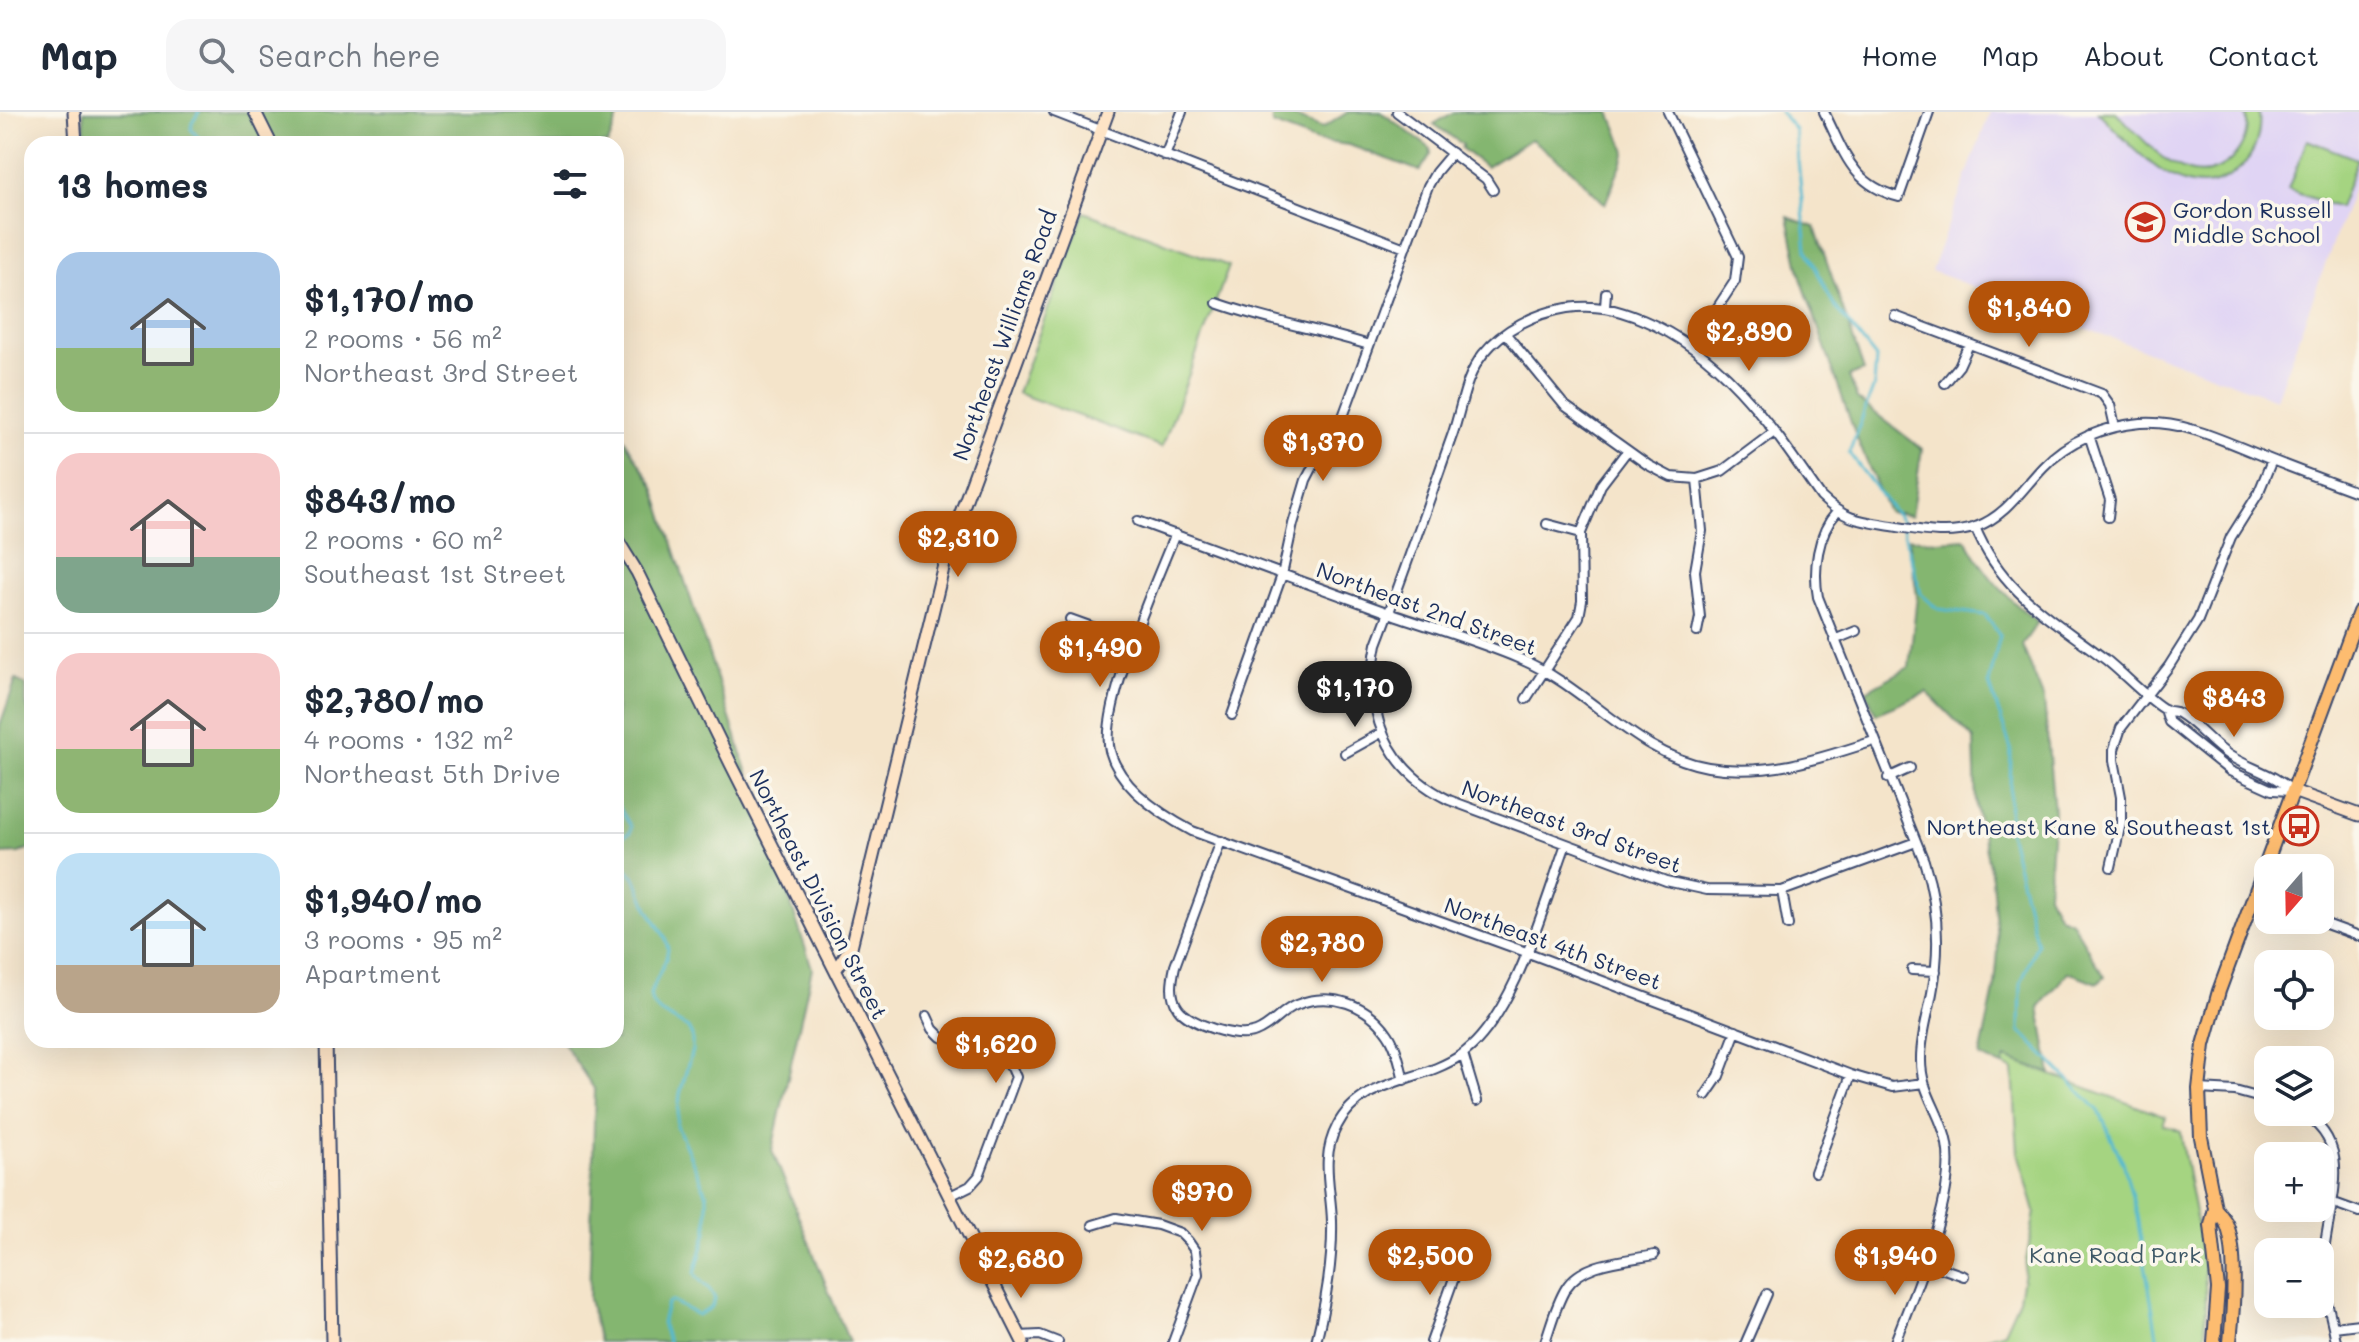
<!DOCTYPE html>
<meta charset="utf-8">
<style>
:root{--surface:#fff;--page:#f6f6f7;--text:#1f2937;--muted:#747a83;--line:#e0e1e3;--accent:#b45309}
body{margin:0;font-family:Mali,sans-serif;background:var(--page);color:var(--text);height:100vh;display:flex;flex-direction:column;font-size:30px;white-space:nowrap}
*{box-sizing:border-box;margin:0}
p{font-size:26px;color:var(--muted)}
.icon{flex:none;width:44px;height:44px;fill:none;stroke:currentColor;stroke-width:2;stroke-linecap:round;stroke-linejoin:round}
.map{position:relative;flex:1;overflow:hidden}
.side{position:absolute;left:24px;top:24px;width:600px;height:912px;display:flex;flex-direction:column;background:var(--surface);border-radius:24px;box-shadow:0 8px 32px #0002}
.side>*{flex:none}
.needle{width:52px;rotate:200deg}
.fabs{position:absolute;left:2254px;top:742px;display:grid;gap:16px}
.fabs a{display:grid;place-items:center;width:80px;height:80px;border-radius:16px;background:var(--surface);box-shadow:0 8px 32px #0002;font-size:40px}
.price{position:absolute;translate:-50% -68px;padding:0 18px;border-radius:28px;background:var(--accent);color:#fff;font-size:26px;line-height:52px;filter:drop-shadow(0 2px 4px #0008)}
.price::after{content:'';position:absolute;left:50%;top:48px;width:24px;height:18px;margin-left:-12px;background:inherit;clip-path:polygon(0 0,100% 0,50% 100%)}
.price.selected{background:#222;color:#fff}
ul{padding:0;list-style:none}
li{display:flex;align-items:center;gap:24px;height:200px;padding:0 32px}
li+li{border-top:2px solid var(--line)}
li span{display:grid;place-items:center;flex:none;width:224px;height:160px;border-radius:24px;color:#555}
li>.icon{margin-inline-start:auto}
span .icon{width:96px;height:96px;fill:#fffc;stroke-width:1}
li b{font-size:34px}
h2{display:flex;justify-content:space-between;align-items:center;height:96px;padding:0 32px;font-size:34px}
header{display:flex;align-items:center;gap:48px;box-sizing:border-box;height:112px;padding:0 40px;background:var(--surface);border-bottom:2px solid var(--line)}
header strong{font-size:38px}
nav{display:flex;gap:44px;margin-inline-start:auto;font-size:28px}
.search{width:560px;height:72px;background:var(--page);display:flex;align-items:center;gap:20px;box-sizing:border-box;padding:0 28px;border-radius:24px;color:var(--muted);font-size:30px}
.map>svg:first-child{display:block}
.built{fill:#e0d4f4}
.green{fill:#a5d481;stroke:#608270;stroke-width:2}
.forest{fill:#84b66f;stroke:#507266;stroke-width:2}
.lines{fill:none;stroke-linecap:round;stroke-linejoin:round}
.stream{stroke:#52b9d0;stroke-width:3}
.street-casing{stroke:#3c4a6e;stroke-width:12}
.secondary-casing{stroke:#3c4a6e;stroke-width:15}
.primary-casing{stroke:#3c4a6e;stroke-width:16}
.street{stroke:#fff;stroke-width:8}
.secondary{stroke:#fee4c6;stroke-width:11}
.primary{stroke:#fdbc70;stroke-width:12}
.labels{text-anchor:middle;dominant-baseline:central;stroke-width:7;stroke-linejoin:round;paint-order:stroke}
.poi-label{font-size:22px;fill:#1b2f5e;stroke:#fbf7ec;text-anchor:start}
.street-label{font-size:22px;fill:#1b2f5e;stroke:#fbf7ec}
.park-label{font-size:22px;fill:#3e5867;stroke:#fbf7ec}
</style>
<header>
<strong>Map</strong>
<div class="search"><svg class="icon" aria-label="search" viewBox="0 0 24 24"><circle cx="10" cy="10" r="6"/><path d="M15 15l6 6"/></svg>Search here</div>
<nav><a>Home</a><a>Map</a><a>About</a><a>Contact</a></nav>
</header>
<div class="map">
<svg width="2359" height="1230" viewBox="0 0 2359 1230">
<rect width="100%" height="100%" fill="#fbf7ec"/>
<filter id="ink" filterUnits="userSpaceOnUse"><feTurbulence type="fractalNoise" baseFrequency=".0125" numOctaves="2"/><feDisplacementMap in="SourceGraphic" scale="16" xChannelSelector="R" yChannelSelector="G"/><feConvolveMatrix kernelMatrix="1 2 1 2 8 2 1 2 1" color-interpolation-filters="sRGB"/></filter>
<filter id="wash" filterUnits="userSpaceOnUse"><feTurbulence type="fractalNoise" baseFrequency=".006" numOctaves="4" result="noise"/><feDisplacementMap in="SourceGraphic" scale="32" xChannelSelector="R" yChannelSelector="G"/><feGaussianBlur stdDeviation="1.8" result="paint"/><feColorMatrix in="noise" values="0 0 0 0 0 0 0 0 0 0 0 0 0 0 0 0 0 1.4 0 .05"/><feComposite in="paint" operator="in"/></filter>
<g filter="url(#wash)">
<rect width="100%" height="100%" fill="#f4e4ca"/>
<path class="built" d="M1990 0H2359V60L2276 287 1931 159Z"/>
<path class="green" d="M2098 0H2116C2145 28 2190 89 2233 46 2245 33 2249 17 2246 0H2259C2261 21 2256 41 2240 56 2187 106 2133 34 2098 0Z
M2307 28 2357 47 2339 96 2288 78Z
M1084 100 1229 154 1162 335 1017 281Z
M2006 946 2166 1005 2163 1013 2181 1020C2190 1091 2213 1157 2204 1230H1973L2004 1220 2019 1187 2035 1100 2018 1040 2013 958 2003 954Z"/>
<path class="forest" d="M83 0H620L608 32H86Z
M1272 0H1282L1323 16 1348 0H1381L1430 36 1431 42 1420 59 1349 33 1317 29 1272 12Z
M1454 0H1610L1626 40 1605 92 1572 58 1531 27 1486 55 1461 36 1463 33 1434 12Z
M1788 105 1815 115 1864 259 1849 264 1857 287 1922 337 1911 404 1888 400 1855 322 1801 166Z
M616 314 654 375 812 856 772 1038 849 1230H599L589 1187 595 978 561 928H616Z
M1909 426 1936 429 1966 427C1984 462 2006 486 2038 510L2022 533 2044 588 2054 699 2048 782 2059 804 2071 809 2105 865 2098 871 2068 860 2039 895 2051 962 2006 946 2003 954 1980 945 1995 874 1998 839 1992 766 1976 694 1974 627 1927 580 1876 602 1866 579 1909 555 1917 484Z
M16 568 26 573V591L32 610V735L19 741 0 742V613Z"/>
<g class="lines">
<path class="stream" d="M199 0 192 11 191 17 204 32
M1780 0 1795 18 1807 138 1833 192 1876 246 1874 274 1849 341 1901 409 1921 482 1938 497 1985 503 2000 523 1989 571 2011 637 2009 720 2037 832 2021 871 2020 919 2099 999 2124 1053 2137 1104 2158 1230
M616 690 631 715 630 721 616 727
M616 744 635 765 648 797 665 825 668 837 666 847 650 882 652 891 660 900 688 916 692 924V938L680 982 677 1014 707 1083V1119L695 1161C700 1172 711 1175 715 1187L711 1196 698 1203 671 1189 667 1192 662 1211 668 1230"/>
</g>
</g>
<g filter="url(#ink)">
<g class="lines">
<g class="street-casing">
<path id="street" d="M1054 0 1405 136
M1397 0 1486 67 1493 78
M1668 0 1738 145 1735 169 1692 234
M1824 0C1845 41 1851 72 1899 85L1929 0
M1165 44 1182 0
M1217 191C1267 209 1318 217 1369 233
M1605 195 1606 181
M1895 204 2102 282 2110 293 2115 315
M1506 222 1564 293 1648 353 1671 365 1697 367 1722 359 1774 320
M1945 271 1959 254 1969 232
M2089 323 2110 388 2108 405
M1837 400C1817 422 1813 458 1818 485L1924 749C1938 792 1941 836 1932 881 1928 903 1921 924 1921 946 1920 981 1942 1001 1947 1032 1957 1085 1914 1179 1895 1230
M1138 409C1222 440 1305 471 1389 501 1432 516 1478 529 1520 547 1588 575 1634 642 1708 655 1766 665 1819 647 1874 629
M1547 412 1581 421
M1975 415C2002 481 2051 506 2105 547 2121 559 2151 591 2166 598 2171 600 2174 599 2178 601 2197 612 2211 632 2230 644 2251 657 2274 662 2293 679
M1175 422C1157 467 1099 597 1110 639 1120 676 1160 702 1192 719L1526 840 1851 963 1892 975 1924 971
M1070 507 1134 530
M1697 520 1700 505 1695 459 1702 419 1697 367
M1834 528 1856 519
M1526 587 1579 505 1582 489 1581 421 1601 373 1627 339
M2165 597 2169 610 2230 659 2272 678 2292 679
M1232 603 1282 463 1293 412 1306 368 1318 345 1341 310 1428 74 1436 60 1452 41
M1345 641 1381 621
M1888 666 1910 656
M1221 729 1175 854C1172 868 1169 883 1178 896 1189 912 1237 928 1256 920 1272 914 1281 899 1296 893 1330 879 1368 892 1388 922 1397 935 1400 953 1404 968
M1916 730 1782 779 1707 778 1666 769 1449 688C1386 657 1363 600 1377 532 1404 462 1428 391 1453 321 1462 294 1465 265 1483 242 1503 217 1536 201 1567 196 1595 192 1617 197 1643 208 1725 242 1772 315 1821 385 1847 410 1863 409 1898 415 1923 419 1951 424 1976 415 2006 404 2022 377 2043 355 2068 328 2105 314 2141 311 2183 308 2224 329 2262 344 2294 357 2327 369 2359 381
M2111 755 2121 711V685L2114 648V637L2121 616 2169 554 2198 508 2231 425 2258 382 2272 348
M1782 779 1788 813
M2254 785 2268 791
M2315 808 2359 824
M1912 858 1936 859
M927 904 933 917 941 925 1006 951 1012 956 1016 965 979 1064 970 1074 950 1084
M1463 942 1477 989
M2199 977 2235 979 2268 988
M1706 983 1719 964 1736 919
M2300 1000C2359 1033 2327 1092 2323 1150 2321 1178 2332 1203 2336 1230
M1815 1060 1851 963
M2337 1092 2359 1100
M1093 1113 1116 1106 1158 1113 1180 1121 1188 1129 1195 1139 1198 1162 1173 1230
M1924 1150 1964 1164
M2334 1215 2359 1212
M1019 1224 1040 1223 1058 1230
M1316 1230C1326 1190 1333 1150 1332 1109 1331 1075 1320 1046 1337 1014 1361 966 1421 971 1461 943 1514 906 1544 792 1566 732
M1431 1230 1459 1152
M1545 1230C1551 1213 1556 1192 1566 1176 1583 1149 1626 1149 1654 1143
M1746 1230 1767 1182"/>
</g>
<g class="secondary-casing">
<path id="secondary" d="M74 0 76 32
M255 0 271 32
M616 426 637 460 731 652 1023 1230
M2293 679 2359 703
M836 857 851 835 948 436 1108 0
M326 928 332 1230"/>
</g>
<g class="primary-casing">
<path id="primary" d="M2215 1096C2218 1100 2223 1106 2226 1111 2238 1137 2233 1201 2230 1230
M2214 1230 2218 1177 2211 1113 2215 1096 2201 1025 2199 977 2204 933 2219 879 2359 500"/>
</g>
<use href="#street" class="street"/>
<use href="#secondary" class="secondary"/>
<use href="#primary" class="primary"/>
</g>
</g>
<defs>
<g id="school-ring" transform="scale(2)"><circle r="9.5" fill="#fbf7ec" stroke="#c8321e" stroke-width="1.5"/><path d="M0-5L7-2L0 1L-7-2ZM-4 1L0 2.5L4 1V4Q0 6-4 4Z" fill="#c8321e"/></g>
<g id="bus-ring" transform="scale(2)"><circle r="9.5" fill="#fbf7ec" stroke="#c8321e" stroke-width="1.5"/><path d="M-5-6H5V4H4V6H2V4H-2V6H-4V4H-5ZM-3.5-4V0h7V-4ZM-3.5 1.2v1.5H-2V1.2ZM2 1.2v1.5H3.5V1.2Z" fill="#c8321e"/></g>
</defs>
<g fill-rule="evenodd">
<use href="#school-ring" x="2145" y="110"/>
<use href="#bus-ring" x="2299" y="714"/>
</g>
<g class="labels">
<g class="poi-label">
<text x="2173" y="97">Gordon Russell<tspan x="2173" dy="25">Middle School</tspan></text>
<text x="2271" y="714" text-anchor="end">Northeast Kane &amp; Southeast 1st</text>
</g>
<g class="street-label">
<text transform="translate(1004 223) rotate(-70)">Northeast Williams Road</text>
<text transform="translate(1427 496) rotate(20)">Northeast 2nd Street</text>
<text transform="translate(1572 714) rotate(20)">Northeast 3rd Street</text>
<text transform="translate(819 782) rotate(63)">Northeast Division Street</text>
<text transform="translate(1553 831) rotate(20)">Northeast 4th Street</text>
</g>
<g class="park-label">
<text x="2115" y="1142">Kane Road Park</text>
</g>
</g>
</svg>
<div class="fabs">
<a><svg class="needle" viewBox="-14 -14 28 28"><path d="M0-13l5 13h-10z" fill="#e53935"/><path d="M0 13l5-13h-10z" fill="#747a83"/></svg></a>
<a><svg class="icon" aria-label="locate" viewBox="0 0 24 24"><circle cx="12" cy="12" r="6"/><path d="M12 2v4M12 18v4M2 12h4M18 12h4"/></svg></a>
<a><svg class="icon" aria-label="layers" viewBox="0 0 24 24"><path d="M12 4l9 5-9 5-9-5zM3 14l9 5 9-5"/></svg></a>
<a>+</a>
<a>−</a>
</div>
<b class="price" style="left:2029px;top:237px">$1,840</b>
<b class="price" style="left:1749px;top:261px">$2,890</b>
<b class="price" style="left:1323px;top:371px">$1,370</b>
<b class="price" style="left:958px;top:467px">$2,310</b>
<b class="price" style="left:1100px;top:577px">$1,490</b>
<b class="price selected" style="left:1355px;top:617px">$1,170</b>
<b class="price" style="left:2234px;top:627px">$843</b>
<b class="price" style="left:1322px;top:872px">$2,780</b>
<b class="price" style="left:996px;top:973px">$1,620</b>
<b class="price" style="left:1202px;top:1121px">$970</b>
<b class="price" style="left:1430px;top:1185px">$2,500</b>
<b class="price" style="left:1895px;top:1185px">$1,940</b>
<b class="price" style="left:1021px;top:1188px">$2,680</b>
<section class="side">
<h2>13 homes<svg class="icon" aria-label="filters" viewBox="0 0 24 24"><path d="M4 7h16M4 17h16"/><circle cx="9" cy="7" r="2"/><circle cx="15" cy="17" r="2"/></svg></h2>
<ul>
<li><span style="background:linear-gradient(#a9c7e8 60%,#8fb573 0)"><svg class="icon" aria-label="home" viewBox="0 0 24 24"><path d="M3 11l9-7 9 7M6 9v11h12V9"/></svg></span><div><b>$1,170/mo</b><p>2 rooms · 56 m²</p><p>Northeast 3rd Street</p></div></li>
<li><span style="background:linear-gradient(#f6c9c9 65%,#7fa58c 0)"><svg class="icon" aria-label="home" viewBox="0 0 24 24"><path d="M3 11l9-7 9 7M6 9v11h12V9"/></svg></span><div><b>$843/mo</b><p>2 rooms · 60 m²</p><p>Southeast 1st Street</p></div></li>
<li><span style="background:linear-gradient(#f6c9c9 60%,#8fb573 0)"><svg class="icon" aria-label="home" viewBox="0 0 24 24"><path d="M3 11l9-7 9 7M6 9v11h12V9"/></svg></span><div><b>$2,780/mo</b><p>4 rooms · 132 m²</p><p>Northeast 5th Drive</p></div></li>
<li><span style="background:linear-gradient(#bfe0f5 70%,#b9a48a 0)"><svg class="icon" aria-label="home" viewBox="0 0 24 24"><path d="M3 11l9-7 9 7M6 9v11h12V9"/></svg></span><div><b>$1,940/mo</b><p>3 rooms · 95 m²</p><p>Apartment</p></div></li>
</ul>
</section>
</div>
